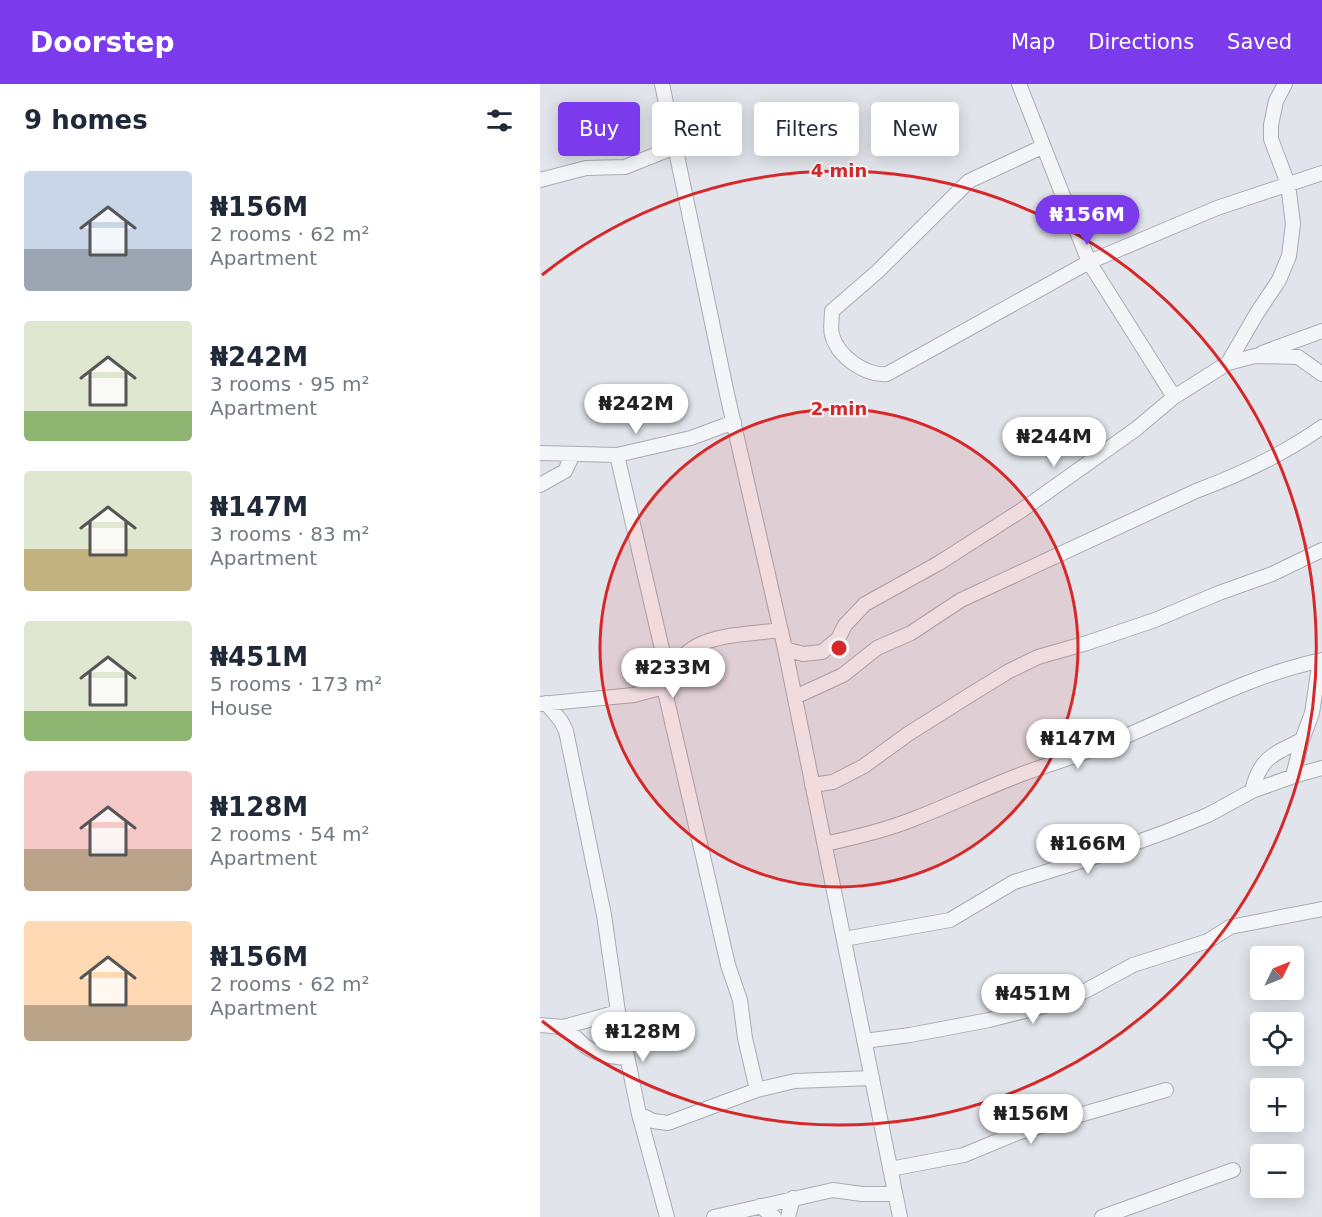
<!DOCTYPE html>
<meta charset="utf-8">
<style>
:root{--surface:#fff;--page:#f6f6f7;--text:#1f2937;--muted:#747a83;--accent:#7c3aed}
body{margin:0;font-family:"DejaVu Sans",sans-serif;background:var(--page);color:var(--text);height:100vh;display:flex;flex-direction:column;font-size:22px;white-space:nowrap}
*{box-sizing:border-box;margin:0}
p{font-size:20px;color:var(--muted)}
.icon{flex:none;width:33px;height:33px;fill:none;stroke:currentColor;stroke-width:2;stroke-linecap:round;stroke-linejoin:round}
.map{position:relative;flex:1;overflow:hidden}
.panel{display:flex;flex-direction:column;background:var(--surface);width:540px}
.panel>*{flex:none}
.guide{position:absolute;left:18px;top:18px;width:570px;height:54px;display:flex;gap:12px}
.needle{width:39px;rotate:47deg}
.controls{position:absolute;left:710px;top:862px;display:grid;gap:12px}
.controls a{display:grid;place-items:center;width:54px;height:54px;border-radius:6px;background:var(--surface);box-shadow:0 3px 15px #0003;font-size:30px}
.price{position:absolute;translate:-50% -51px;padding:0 14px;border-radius:21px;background:#fff;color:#222;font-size:20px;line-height:39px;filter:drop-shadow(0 2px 3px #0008)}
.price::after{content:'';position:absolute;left:50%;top:36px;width:18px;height:14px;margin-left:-9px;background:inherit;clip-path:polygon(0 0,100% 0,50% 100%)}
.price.active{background:var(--accent);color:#fff}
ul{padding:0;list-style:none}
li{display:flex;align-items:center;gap:18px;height:150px;padding:0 24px}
li span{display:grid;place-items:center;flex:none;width:168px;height:120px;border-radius:6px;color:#555}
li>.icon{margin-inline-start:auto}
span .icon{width:72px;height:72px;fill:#fffc;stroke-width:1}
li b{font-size:26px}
h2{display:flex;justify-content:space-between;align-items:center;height:72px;padding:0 24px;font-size:26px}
.tag{padding:0 21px;border-radius:6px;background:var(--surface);box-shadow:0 3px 15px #0003;font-size:21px;line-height:54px}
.tag.active{background:var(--accent);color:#fff}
header{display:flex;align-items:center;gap:36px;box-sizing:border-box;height:84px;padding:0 30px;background:var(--accent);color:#fff}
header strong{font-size:28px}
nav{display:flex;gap:33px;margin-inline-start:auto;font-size:21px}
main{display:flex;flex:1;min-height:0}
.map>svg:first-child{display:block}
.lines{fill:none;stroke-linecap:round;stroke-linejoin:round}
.minor-casing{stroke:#a6acb5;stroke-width:16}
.minor{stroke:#f4f5f8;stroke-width:14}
.ring{fill:none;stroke:#d62828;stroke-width:3}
.centre{fill:#d62828;stroke:#f1f4f8;stroke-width:3}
.ring-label{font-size:18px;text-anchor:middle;font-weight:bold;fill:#d62828;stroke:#f1f4f8;stroke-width:4.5;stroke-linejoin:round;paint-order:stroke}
</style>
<header>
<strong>Doorstep</strong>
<nav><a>Map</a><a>Directions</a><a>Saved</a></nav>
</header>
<main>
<section class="panel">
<h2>9 homes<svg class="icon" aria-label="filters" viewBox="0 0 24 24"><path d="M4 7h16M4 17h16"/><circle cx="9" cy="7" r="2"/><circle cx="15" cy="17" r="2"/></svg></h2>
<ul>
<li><span style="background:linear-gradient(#c9d6e8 65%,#9aa5b1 0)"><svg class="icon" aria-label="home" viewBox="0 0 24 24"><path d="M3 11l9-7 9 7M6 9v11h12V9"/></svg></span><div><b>₦156M</b><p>2 rooms · 62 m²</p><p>Apartment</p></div></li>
<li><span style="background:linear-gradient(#dfe7d0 75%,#8fb573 0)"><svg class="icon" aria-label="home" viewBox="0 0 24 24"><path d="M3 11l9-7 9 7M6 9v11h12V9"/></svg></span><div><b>₦242M</b><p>3 rooms · 95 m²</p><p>Apartment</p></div></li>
<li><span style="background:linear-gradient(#dfe7d0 65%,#c2b280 0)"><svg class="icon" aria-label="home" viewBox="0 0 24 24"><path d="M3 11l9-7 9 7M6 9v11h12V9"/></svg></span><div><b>₦147M</b><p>3 rooms · 83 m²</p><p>Apartment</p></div></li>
<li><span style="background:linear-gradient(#dfe7d0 75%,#8fb573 0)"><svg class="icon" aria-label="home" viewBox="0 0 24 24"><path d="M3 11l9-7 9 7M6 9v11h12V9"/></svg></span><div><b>₦451M</b><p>5 rooms · 173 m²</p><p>House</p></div></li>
<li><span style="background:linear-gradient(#f6c9c9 65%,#b9a48a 0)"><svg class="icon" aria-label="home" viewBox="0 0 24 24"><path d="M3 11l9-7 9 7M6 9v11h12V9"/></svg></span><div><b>₦128M</b><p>2 rooms · 54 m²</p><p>Apartment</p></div></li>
<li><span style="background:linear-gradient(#ffd9b3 70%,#b9a48a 0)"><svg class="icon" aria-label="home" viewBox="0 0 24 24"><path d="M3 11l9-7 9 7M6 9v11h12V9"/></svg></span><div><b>₦156M</b><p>2 rooms · 62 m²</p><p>Apartment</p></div></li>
</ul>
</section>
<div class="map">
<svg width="782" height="1133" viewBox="0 0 782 1133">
<rect width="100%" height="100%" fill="#e1e5eb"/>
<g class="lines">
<g class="minor-casing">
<path id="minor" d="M122 0 187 310 245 565 360 1133
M479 0 549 178 634 313
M502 63 429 97 337 188 292 227C292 235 290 244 292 251 298 273 326 292 347 290L549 178 677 124 782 89
M0 96 46 84 85 83 135 63
M722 269 782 247
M688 279 717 229 739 196 749 172 753 140 748 100 731 55V41L736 17 745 0
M0 369 77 371 151 354 194 338
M77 371 128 591
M0 401 25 387 33 370
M245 565 263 570 282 568 298 555 305 541 325 520 399 479 482 426 596 345 634 313 688 279 715 272 758 273 782 290
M124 603 188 881 200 916 205 954 217 1006
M255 613 303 591 337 564 371 549 421 516 656 407C699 391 744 370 782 343
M6 619 21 637 26 647 64 831 78 928
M0 620 94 611 124 603C144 547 190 553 240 546
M753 692 762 656
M272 701 293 698 324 682 368 650 430 611 469 587 498 573 547 559 615 536 679 509 732 490 782 466
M712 707C720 673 734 670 762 656L772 629 778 589 782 584
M285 760C315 753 347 746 376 734 410 721 443 705 477 692 510 679 546 670 579 655 646 627 710 591 782 576
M304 855 410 836 474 798 573 767 628 747 668 731 712 707 757 691 782 684
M0 941 23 943 78 928 99 1030 127 1133
M23 943C33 949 37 956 45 962 56 970 72 973 86 974
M324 957 370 951 449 936 516 919 534 913 593 881 668 857 690 843 782 825
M99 1030 113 1037 128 1039 217 1006 255 997 332 994
M350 1085 424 1071 477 1049 626 1006
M220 1122 234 1133
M174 1133 293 1106 322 1110H355
M248 1133 253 1114
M562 1133 693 1086"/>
</g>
<use href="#minor" class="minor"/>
</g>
<circle cx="299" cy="564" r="239" fill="#d62828" fill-opacity=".12"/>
<g class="ring">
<circle cx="299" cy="564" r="239"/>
<path d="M2 191A477 477 0 1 1 2 937"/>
</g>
<circle cx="299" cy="564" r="9" class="centre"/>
<g class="ring-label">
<text x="299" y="93">4 min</text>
<text x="299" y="331">2 min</text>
</g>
</svg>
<div class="controls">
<a><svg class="needle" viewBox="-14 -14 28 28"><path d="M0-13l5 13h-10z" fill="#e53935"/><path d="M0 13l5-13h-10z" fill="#747a83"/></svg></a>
<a><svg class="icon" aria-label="locate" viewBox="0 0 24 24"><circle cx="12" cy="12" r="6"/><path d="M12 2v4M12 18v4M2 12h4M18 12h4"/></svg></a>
<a>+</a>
<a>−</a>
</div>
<b class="price active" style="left:547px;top:162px">₦156M</b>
<b class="price" style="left:96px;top:351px">₦242M</b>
<b class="price" style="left:514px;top:384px">₦244M</b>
<b class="price" style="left:133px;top:615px">₦233M</b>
<b class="price" style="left:538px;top:686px">₦147M</b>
<b class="price" style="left:548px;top:791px">₦166M</b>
<b class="price" style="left:493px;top:941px">₦451M</b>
<b class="price" style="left:103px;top:979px">₦128M</b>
<b class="price" style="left:491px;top:1061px">₦156M</b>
<div class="guide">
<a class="tag active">Buy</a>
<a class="tag">Rent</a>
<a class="tag">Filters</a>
<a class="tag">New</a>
</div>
</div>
</main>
